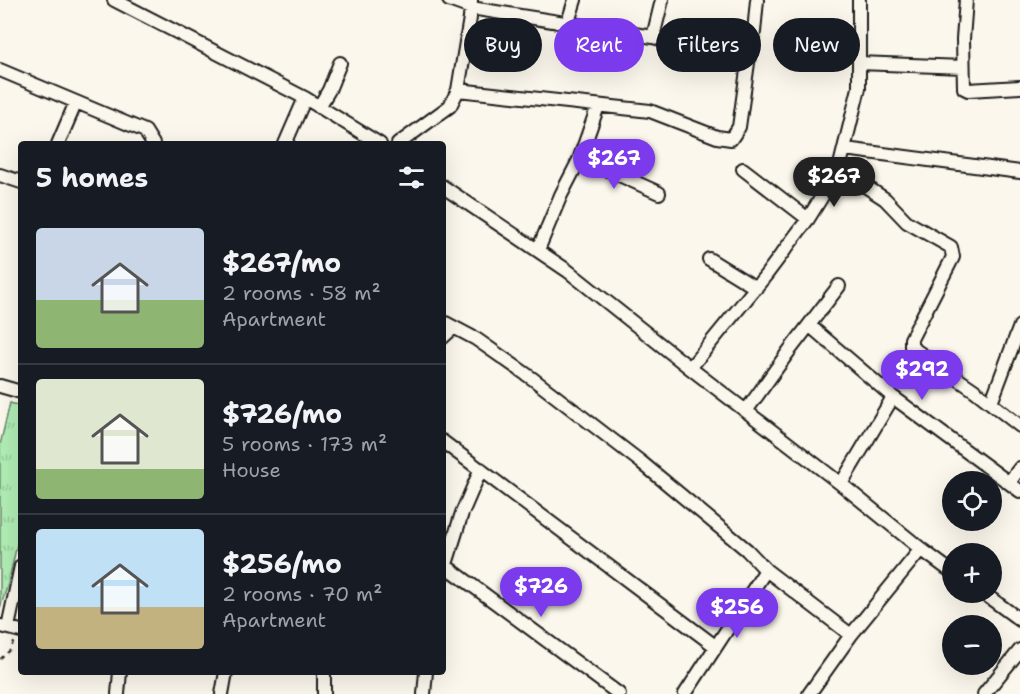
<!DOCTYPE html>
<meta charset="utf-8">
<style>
:root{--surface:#171b24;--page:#242831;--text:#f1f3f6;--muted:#9ea1a6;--line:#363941;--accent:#7c3aed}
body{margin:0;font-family:"Shantell Sans",sans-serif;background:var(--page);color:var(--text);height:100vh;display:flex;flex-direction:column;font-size:22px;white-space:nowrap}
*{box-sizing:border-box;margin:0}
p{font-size:20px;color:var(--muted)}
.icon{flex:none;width:33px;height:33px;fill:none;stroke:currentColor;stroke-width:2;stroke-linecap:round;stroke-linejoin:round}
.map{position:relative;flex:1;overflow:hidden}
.sheet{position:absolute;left:18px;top:141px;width:428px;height:534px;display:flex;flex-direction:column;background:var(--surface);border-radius:6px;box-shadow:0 6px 24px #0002}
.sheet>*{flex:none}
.top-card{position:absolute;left:464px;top:18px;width:466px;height:54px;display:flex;gap:12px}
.buttons{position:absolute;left:942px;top:471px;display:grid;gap:12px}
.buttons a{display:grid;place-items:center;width:60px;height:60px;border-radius:50%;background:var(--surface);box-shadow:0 6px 24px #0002;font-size:30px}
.price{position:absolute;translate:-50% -51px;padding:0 14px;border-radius:21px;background:var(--accent);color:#fff;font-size:20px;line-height:39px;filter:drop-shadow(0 2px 3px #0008)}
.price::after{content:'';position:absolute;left:50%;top:36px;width:18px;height:14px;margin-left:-9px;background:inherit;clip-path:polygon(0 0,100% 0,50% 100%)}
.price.active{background:#222;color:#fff}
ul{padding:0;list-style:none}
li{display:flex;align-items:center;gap:18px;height:150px;padding:0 18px}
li+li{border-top:2px solid var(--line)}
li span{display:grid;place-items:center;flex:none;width:168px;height:120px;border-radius:6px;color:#555}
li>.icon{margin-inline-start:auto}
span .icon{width:72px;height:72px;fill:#fffc;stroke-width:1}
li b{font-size:26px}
h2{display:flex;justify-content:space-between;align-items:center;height:72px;padding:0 18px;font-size:26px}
.tag{padding:0 21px;border-radius:27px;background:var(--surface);box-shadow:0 6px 24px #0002;font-size:21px;line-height:54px}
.tag.active{background:var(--accent);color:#fff}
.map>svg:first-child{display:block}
.grass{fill:url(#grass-tufts);stroke:#668468;stroke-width:1.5}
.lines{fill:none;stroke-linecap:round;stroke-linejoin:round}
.minor-casing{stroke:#1c1c1c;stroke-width:16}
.path{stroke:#1c1c1c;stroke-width:1.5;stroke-dasharray:4.5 4.5;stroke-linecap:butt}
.minor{stroke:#fbf7ec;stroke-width:12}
</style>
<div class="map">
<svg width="1020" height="694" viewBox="0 0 1020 694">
<defs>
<pattern id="grass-tufts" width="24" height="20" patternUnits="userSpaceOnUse" patternTransform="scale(1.5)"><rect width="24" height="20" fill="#b0edb4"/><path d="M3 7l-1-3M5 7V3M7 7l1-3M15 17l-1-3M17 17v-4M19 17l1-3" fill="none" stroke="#97cb9a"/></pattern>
</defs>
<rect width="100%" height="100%" fill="#fbf7ec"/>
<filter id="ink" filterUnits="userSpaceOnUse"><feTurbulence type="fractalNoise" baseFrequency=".0167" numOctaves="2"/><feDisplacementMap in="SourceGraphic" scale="12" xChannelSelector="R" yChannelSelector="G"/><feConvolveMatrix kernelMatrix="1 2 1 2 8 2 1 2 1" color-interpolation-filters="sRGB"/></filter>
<g filter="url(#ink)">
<path class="grass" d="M10 403 21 406V527L8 584 0 608V445Z"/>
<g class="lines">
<g class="minor-casing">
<path id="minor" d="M114 0 305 98 380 144
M449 0 471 8 653 37 748 63
M966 0 963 39 964 88 968 90 1020 87
M568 22 575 0
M653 37 662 0
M859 63 963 67
M0 70 145 131 153 144
M458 90 650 111 717 137 731 139 739 127 748 63 754 32 757 0
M319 107 329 90 340 63
M58 144 76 102
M285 144 305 98
M398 144 450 106 458 90 470 18 471 0
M845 149 1020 172
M579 160 604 168 659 193
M743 169 808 219
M839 169 885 199 907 222 951 247 953 257 911 339V347L974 390 1020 426
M0 175 21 182
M442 186 568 271 690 368 841 484 921 549 952 572
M538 250 561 195 579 160 598 106
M709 259 756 288
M442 321 476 339 533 379 641 462 747 550 766 570 851 635
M809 325 893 397 1020 491
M442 338 453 328
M690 368 766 275 808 219 839 169 859 88V0
M0 386 21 392
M991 403 1020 326
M746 411 789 351 839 286
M442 441 715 646
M1010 481 1020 468
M841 484 893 397
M446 566 619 694
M442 577 462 513 481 469
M982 592 1020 620
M1 626 21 631
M8 627 21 566
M118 694 120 672
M222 694 226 672
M324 694V672
M424 694 426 672
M685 694 766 570
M809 694 851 635 921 549
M984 694 1020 650"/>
</g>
<path class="path" d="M0 659 10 650 14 642"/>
<use href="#minor" class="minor"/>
</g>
</g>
</svg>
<div class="buttons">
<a><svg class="icon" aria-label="locate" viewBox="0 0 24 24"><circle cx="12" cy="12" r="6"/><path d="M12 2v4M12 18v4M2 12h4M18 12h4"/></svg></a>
<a>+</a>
<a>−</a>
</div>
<b class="price" style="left:614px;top:190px">$267</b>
<b class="price active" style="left:834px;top:208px">$267</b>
<b class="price" style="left:922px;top:401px">$292</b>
<b class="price" style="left:541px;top:618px">$726</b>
<b class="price" style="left:737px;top:639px">$256</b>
<div class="top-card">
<a class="tag">Buy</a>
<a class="tag active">Rent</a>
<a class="tag">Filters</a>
<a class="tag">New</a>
</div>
<section class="sheet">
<h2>5 homes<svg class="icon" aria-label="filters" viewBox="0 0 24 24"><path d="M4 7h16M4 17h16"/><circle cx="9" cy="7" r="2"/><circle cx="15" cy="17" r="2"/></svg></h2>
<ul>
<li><span style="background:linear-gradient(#c9d6e8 60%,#8fb573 0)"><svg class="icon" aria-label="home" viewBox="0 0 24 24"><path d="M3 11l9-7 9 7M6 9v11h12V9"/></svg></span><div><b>$267/mo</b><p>2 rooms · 58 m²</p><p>Apartment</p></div></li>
<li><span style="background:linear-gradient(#dfe7d0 75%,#8fb573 0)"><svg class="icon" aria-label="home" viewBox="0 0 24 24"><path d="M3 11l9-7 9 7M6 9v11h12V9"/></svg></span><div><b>$726/mo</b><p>5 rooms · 173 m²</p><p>House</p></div></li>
<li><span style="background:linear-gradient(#bfe0f5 65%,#c2b280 0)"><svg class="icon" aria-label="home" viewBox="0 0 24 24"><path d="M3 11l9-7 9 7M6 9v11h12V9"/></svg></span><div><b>$256/mo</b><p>2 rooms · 70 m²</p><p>Apartment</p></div></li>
</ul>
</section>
</div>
